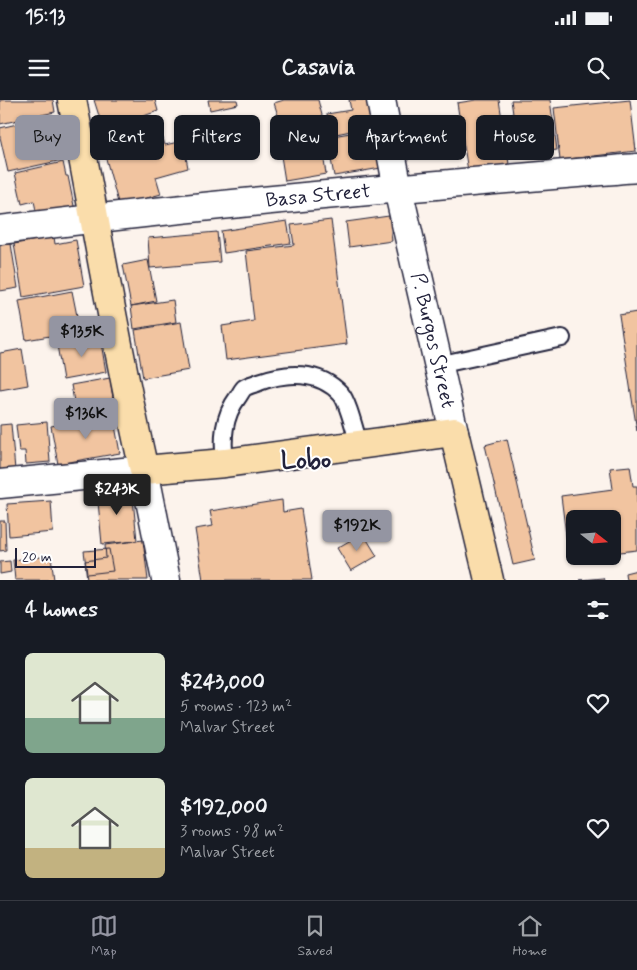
<!DOCTYPE html>
<meta charset="utf-8">
<style>
:root{--surface:#171b24;--page:#242831;--text:#f1f3f6;--muted:#9ea1a6;--line:#363941;--accent:#9495a2}
body{margin:0;font-family:Mynerve,sans-serif;background:var(--page);color:var(--text);height:100vh;display:flex;flex-direction:column;font-size:19px;white-space:nowrap}
*{box-sizing:border-box;margin:0}
p{font-size:16px;color:var(--muted)}
.icon{flex:none;width:28px;height:28px;fill:none;stroke:currentColor;stroke-width:2;stroke-linecap:round;stroke-linejoin:round}
.map{position:relative;height:480px;overflow:hidden}
.details{display:flex;flex-direction:column;background:var(--surface);flex:1}
.details>*{flex:none}
.guide{position:absolute;left:15px;top:15px;width:608px;height:45px;display:flex;gap:10px}
.needle{width:32px;rotate:107deg}
.fabs{position:absolute;left:566px;top:410px;display:grid;gap:10px}
.fabs a{display:grid;place-items:center;width:55px;height:55px;border-radius:8px;background:var(--surface);box-shadow:0 1px 4px #0004;font-size:25px}
.scale{position:absolute;left:15px;bottom:12px;width:81px;box-sizing:border-box;padding-left:5px;border:2px solid #22223b;border-top:0;font-size:14px;line-height:18px;white-space:nowrap;color:#22223b;-webkit-text-stroke:4px #fff;paint-order:stroke}
.price{position:absolute;translate:-50% -42px;padding:0 11px;border-radius:5px;background:var(--accent);color:#111;font-size:16px;line-height:32px;filter:drop-shadow(0 1px 2px #0008)}
.price::after{content:'';position:absolute;left:50%;top:30px;width:15px;height:11px;margin-left:-8px;background:inherit;clip-path:polygon(0 0,100% 0,50% 100%)}
.price.selected{background:#222;color:#fff}
ul{padding:0;list-style:none}
li{display:flex;align-items:center;gap:15px;height:125px;padding:0 25px}
li span{display:grid;place-items:center;flex:none;width:140px;height:100px;border-radius:8px;color:#555}
li>.icon{margin-inline-start:auto}
span .icon{width:60px;height:60px;fill:#fffc;stroke-width:1}
li b{font-size:21px}
h2{display:flex;justify-content:space-between;align-items:center;height:60px;padding:0 25px;font-size:21px}
.pill{padding:0 18px;border-radius:8px;background:var(--surface);box-shadow:0 1px 4px #0004;font-size:18px;line-height:45px}
.pill.selected{background:var(--accent);color:#111}
.status{display:flex;justify-content:space-between;align-items:center;height:35px;padding:0 25px;background:var(--surface);direction:ltr}
.status svg{height:14px;fill:currentColor}
header{display:flex;justify-content:space-between;align-items:center;height:65px;padding:0 25px;background:var(--surface);font-size:22px;font-weight:700}
.menu{display:flex;justify-content:space-around;align-items:center;height:70px;border-top:1px solid var(--line);background:var(--surface);font-size:14px;color:var(--muted)}
.menu a{display:grid;justify-items:center;gap:2px}
.menu .selected{color:var(--accent)}
.map>svg:first-child{display:block}
.building{fill:#f1c4a0;stroke:#22223b}
.lines{fill:none;stroke-linecap:round;stroke-linejoin:round}
.lane-casing{stroke:#22223b;stroke-width:20}
.street-casing{stroke:#22223b;stroke-width:31}
.primary-casing{stroke:#22223b;stroke-width:31}
.lane{stroke:#fff;stroke-width:16}
.street{stroke:#fff;stroke-width:28}
.primary{stroke:#faddab;stroke-width:28}
.labels{text-anchor:middle;dominant-baseline:central;stroke-width:4;stroke-linejoin:round;paint-order:stroke}
.street-label{font-size:20px;fill:#22223b;stroke:#fff}
.district-label{font-size:25px;font-weight:bold;fill:#22223b;stroke:#fff}
</style>
<div class="status"><b>15:13</b><svg viewBox="0 0 49 12"><path d="M0 12V9h3v3zM5 12V6h3v6zM10 12V3h3v9zM15 12V0h3v12zM26 1h20v11H26zM47 4h2v5h-2z"/></svg></div>
<header><svg class="icon" aria-label="menu" viewBox="0 0 24 24"><path d="M4 6h16M4 12h16M4 18h16"/></svg>Casavia<svg class="icon" aria-label="search" viewBox="0 0 24 24"><circle cx="10" cy="10" r="6"/><path d="M15 15l6 6"/></svg></header>
<div class="map">
<svg width="637" height="480" viewBox="0 0 637 480">
<rect width="100%" height="100%" fill="#fcf3ec"/>
<filter id="ink" filterUnits="userSpaceOnUse"><feTurbulence type="fractalNoise" baseFrequency=".02" numOctaves="2"/><feDisplacementMap in="SourceGraphic" scale="10" xChannelSelector="R" yChannelSelector="G"/><feConvolveMatrix kernelMatrix="1 2 1 2 8 2 1 2 1" color-interpolation-filters="sRGB"/></filter>
<g filter="url(#ink)">
<path class="building" d="M0 0H53L55 12 0 24Z
M94 0H155L158 11 135 19 138 31 107 41Z
M208 0H237L238 4 210 10Z
M284 0H318L323 19 283 31 274 3Z
M349 0H380L385 24 331 35 327 14 351 10Z
M476 0H499L509 64 468 71 457 3Z
M511 0H550L557 50 519 55Z
M630 0 636 51 560 60 554 8Z
M43 18 45 28 54 27 62 60 8 72 0 37V28Z
M374 29 381 68 334 76 327 37Z
M313 32 314 42 321 41 326 74 285 81 278 37Z
M163 38 165 45 183 41 188 68 156 77 161 94 119 106 105 55Z
M63 62 66 76H68L75 111 38 120 34 101 22 104 15 73Z
M389 116 392 141 349 147 346 122Z
M331 120 347 244 226 260 222 226 254 221 246 151 294 145 291 125Z
M287 121 291 143 224 153 221 131Z
M217 132 220 162 150 168 148 138Z
M54 137 55 144 76 140 84 186 23 197 14 144Z
M11 144 18 188 0 191V145Z
M148 160 156 201 131 206 123 165Z
M72 191 80 231 26 240 19 201Z
M173 200 176 222 134 229 131 206Z
M637 212V331L619 215Z
M181 222 189 270 143 278 135 230Z
M100 237 106 272 63 280 57 245Z
M22 249 28 285 0 290V253Z
M110 278 115 311 77 318 71 285Z
M113 315 120 353 58 364 51 326Z
M47 322 50 362 26 364 25 351H19L16 325Z
M11 324 15 370 0 372V325Z
M507 339 535 460 513 465 485 345Z
M630 366 633 386H637V450L612 453V419H575V456H591L569 459 561 396 613 389 610 368Z
M132 388 137 441 102 444 97 391Z
M282 400 283 412 301 409 312 480H203L195 429 213 426 210 411Z
M51 401 53 432 9 436 7 404Z
M0 421H5L6 450 0 451Z
M363 433 377 456 351 471 337 448Z
M143 440 148 480H87L85 461 106 458 105 445Z
M109 449 113 471 87 474 84 451Z
M51 456 54 480H15L13 460Z
M10 461 11 472 0 474V462Z
M637 470V480H626L625 473Z
M603 478 604 480H579Z"/>
<g class="lines">
<g class="lane-casing">
<path id="lane" d="M438 265 562 238
M225 363C222 339 223 317 238 297 240 294 242 290 244 288 248 285 255 284 259 282 286 272 319 270 341 294 348 302 355 332 359 344"/>
</g>
<g class="street-casing">
<g id="street">
<path id="s1" d="M381 0 398 89 454 332"/>
<path id="s2" d="M0 130C212 103 424 86 637 68"/>
<path d="M0 384 144 370 166 480"/>
</g>
</g>
<g class="primary-casing">
<path id="primary" d="M72 0C96 123 116 247 144 370L225 363 454 332 489 480"/>
</g>
<use href="#lane" class="lane"/>
<use href="#street" class="street"/>
<use href="#primary" class="primary"/>
</g>
</g>
<g class="labels">
<g class="street-label">
<text stroke="none"><textPath href="#s2" startOffset="320">Basa Street</textPath></text>
<text stroke="none"><textPath href="#s1" startOffset="246">P. Burgos Street</textPath></text>
</g>
<g class="district-label">
<text x="306" y="361">Lobo</text>
</g>
</g>
</svg>
<div class="fabs">
<a><svg class="needle" viewBox="-14 -14 28 28"><path d="M0-13l5 13h-10z" fill="#e53935"/><path d="M0 13l5-13h-10z" fill="#9ea1a6"/></svg></a>
</div>
<div class="scale">20 m</div>
<b class="price" style="left:82px;top:258px">$135K</b>
<b class="price" style="left:86px;top:340px">$136K</b>
<b class="price selected" style="left:117px;top:416px">$243K</b>
<b class="price" style="left:357px;top:452px">$192K</b>
<div class="guide">
<a class="pill selected">Buy</a>
<a class="pill">Rent</a>
<a class="pill">Filters</a>
<a class="pill">New</a>
<a class="pill">Apartment</a>
<a class="pill">House</a>
</div>
</div>
<section class="details">
<h2>4 homes<svg class="icon" aria-label="filters" viewBox="0 0 24 24"><path d="M4 7h16M4 17h16"/><circle cx="9" cy="7" r="2"/><circle cx="15" cy="17" r="2"/></svg></h2>
<ul>
<li><span style="background:linear-gradient(#dfe7d0 65%,#7fa58c 0)"><svg class="icon" aria-label="home" viewBox="0 0 24 24"><path d="M3 11l9-7 9 7M6 9v11h12V9"/></svg></span><div><b>$243,000</b><p>5 rooms · 123 m²</p><p>Malvar Street</p></div><svg class="icon" aria-label="heart" viewBox="0 0 24 24"><path d="M12 20l-8-8c-3-5 5-10 8-4 3-6 11-1 8 4z"/></svg></li>
<li><span style="background:linear-gradient(#dfe7d0 70%,#c2b280 0)"><svg class="icon" aria-label="home" viewBox="0 0 24 24"><path d="M3 11l9-7 9 7M6 9v11h12V9"/></svg></span><div><b>$192,000</b><p>3 rooms · 98 m²</p><p>Malvar Street</p></div><svg class="icon" aria-label="heart" viewBox="0 0 24 24"><path d="M12 20l-8-8c-3-5 5-10 8-4 3-6 11-1 8 4z"/></svg></li>
</ul>
</section>
<nav class="menu">
<a class="selected"><svg class="icon" aria-label="map" viewBox="0 0 24 24"><path d="M3 6l6-2 6 2 6-2v14l-6 2-6-2-6 2zM9 4v14M15 6v14"/></svg>Map</a>
<a><svg class="icon" aria-label="saved" viewBox="0 0 24 24"><path d="M7 4h10v16l-5-4-5 4z"/></svg>Saved</a>
<a><svg class="icon" aria-label="home" viewBox="0 0 24 24"><path d="M3 11l9-7 9 7M6 9v11h12V9"/></svg>Home</a>
</nav>
